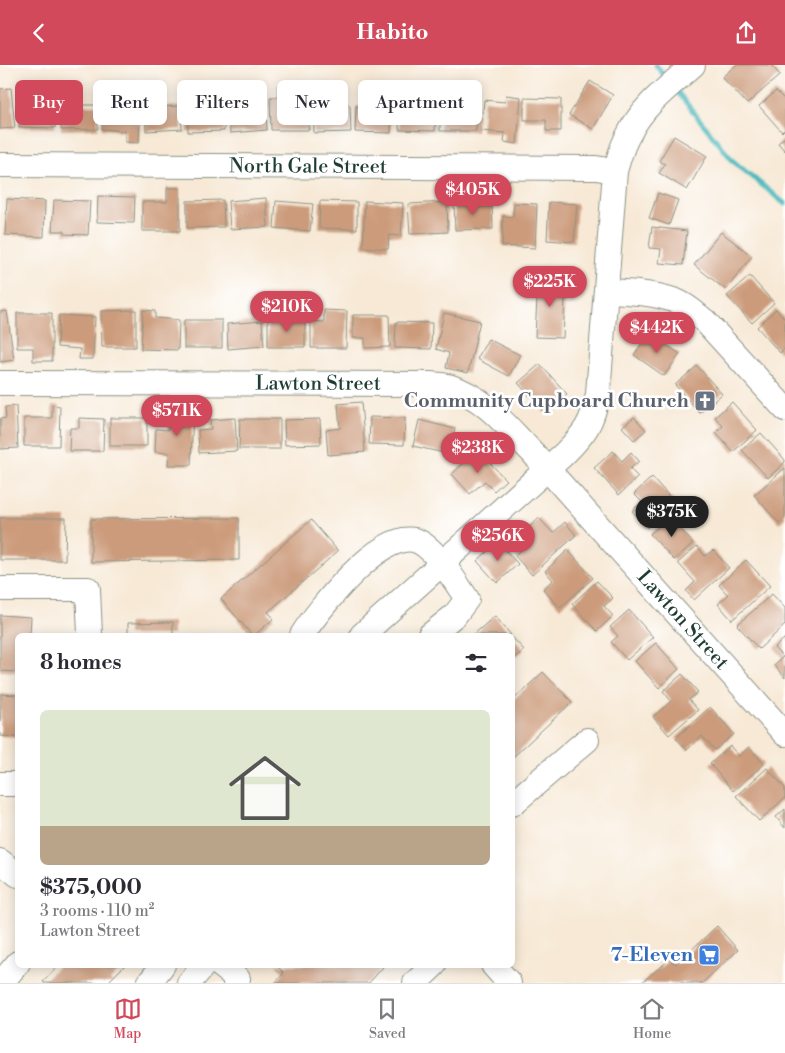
<!DOCTYPE html>
<meta charset="utf-8">
<style>
:root{--surface:#fff;--page:#f7f7f7;--text:#2b2b33;--muted:#7c7c81;--line:#e1e1e2;--accent:#d1495b}
body{margin:0;font-family:"Libre Bodoni",serif;background:var(--page);color:var(--text);height:100vh;display:flex;flex-direction:column;font-size:19px;white-space:nowrap}
*{box-sizing:border-box;margin:0}
p{font-size:16px;color:var(--muted)}
.icon{flex:none;width:28px;height:28px;fill:none;stroke:currentColor;stroke-width:2;stroke-linecap:round;stroke-linejoin:round}
.map{position:relative;flex:1;overflow:hidden}
.drawer{position:absolute;left:15px;top:568px;width:500px;height:335px;display:flex;flex-direction:column;background:var(--surface);border-radius:8px;box-shadow:0 2px 12px #0003}
.drawer>*{flex:none}
.hud{position:absolute;left:15px;top:15px;width:500px;height:45px;display:flex;gap:10px}
.price{position:absolute;translate:-50% -42px;padding:0 11px;border-radius:18px;background:var(--accent);color:#fff;font-size:16px;line-height:32px;filter:drop-shadow(0 1px 2px #0008)}
.price::after{content:'';position:absolute;left:50%;top:30px;width:15px;height:11px;margin-left:-8px;background:inherit;clip-path:polygon(0 0,100% 0,50% 100%)}
.price.current{background:#222;color:#fff}
ul{padding:0;list-style:none}
li{display:grid;align-content:center;gap:10px;height:265px;padding:0 25px}
li+li{border-top:1px solid var(--line)}
li span{display:grid;place-items:center;height:155px;border-radius:8px;color:#555}
li>.icon{margin-inline-start:auto}
span .icon{width:90px;height:90px;fill:#fffc;stroke-width:1}
li b{font-size:21px}
h2{display:flex;justify-content:space-between;align-items:center;height:60px;padding:0 25px;font-size:21px}
.pill{padding:0 18px;border-radius:8px;background:var(--surface);box-shadow:0 2px 12px #0003;font-size:18px;line-height:45px}
.pill.current{background:var(--accent);color:#fff}
header{display:flex;justify-content:space-between;align-items:center;height:65px;padding:0 25px;background:var(--accent);color:#fff;font-size:22px;font-weight:700}
.menu{display:flex;justify-content:space-around;align-items:center;height:70px;border-top:1px solid var(--line);background:var(--surface);font-size:14px;color:var(--muted)}
.menu a{display:grid;justify-items:center;gap:2px}
.menu .current{color:var(--accent)}
.map>svg:first-child{display:block}
.lines{fill:none;stroke-linecap:round;stroke-linejoin:round}
.stream{stroke:#47b7bd;stroke-width:5}
.building{fill:#cc9b7b}
.minor-casing{stroke:#8b9385;stroke-width:26}
.minor{stroke:#fff;stroke-width:24}
.labels{text-anchor:middle;dominant-baseline:central;stroke-width:5;stroke-linejoin:round;paint-order:stroke}
.street-label{font-size:20px;fill:#1f3d34;stroke:#fff}
.worship-label{font-size:20px;font-weight:bold;fill:#5b616d;stroke:#fff;text-anchor:end}
.shop-label{font-size:20px;font-weight:bold;fill:#366cbe;stroke:#fff;text-anchor:end}
</style>
<header><svg class="icon" aria-label="back" viewBox="0 0 24 24"><path d="M15 5l-7 7 7 7"/></svg>Habito<svg class="icon" aria-label="share" viewBox="0 0 24 24"><path d="M12 15V3M7 8l5-5 5 5M5 13v7h14v-7"/></svg></header>
<div class="map">
<svg width="785" height="918" viewBox="0 0 785 918">
<rect width="100%" height="100%" fill="#fff"/>
<filter id="ink" filterUnits="userSpaceOnUse"><feTurbulence type="fractalNoise" baseFrequency=".02" numOctaves="2"/><feDisplacementMap in="SourceGraphic" scale="10" xChannelSelector="R" yChannelSelector="G"/><feConvolveMatrix kernelMatrix="1 2 1 2 8 2 1 2 1" color-interpolation-filters="sRGB"/></filter>
<filter id="wash" filterUnits="userSpaceOnUse"><feTurbulence type="fractalNoise" baseFrequency=".0096" numOctaves="4" result="noise"/><feDisplacementMap in="SourceGraphic" scale="20" xChannelSelector="R" yChannelSelector="G"/><feGaussianBlur stdDeviation="1.12" result="paint"/><feColorMatrix in="noise" values="0 0 0 0 0 0 0 0 0 0 0 0 0 0 0 0 0 1.4 0 .05"/><feComposite in="paint" operator="in"/></filter>
<g filter="url(#wash)">
<rect width="100%" height="100%" fill="#f7e9d6"/>
<g class="lines">
<path class="stream" d="M656 0 667 14
M675 24 733 96 785 139"/>
</g>
<g id="blocks">
<path class="building" d="M736 0H771L780 10 747 39 722 12Z
M590 16 613 30 593 64 569 50Z
M278 20H299V34H308L309 65H271L270 32H278Z
M11 23 15 63 0 64V24Z
M776 26 785 35V64L782 67 759 41Z
M104 29 141 31 139 78 125 77V66L102 64Z
M451 29H477L476 66H440V39H451Z
M506 30 521 32 517 79 504 77 505 68 481 66 484 35 505 37Z
M524 33 561 34V66H546V55H524Z
M20 35 56 36 55 63 19 62Z
M223 39 224 66 188 67V40Z
M266 39 267 65 230 68 228 41Z
M61 40H98V64L61 65Z
M350 40 351 67 314 68 313 42Z
M181 41 182 64 146 66 145 42Z
M356 41 392 42 391 68 355 67Z
M400 41 435 42V66L399 65Z
M674 71 707 91 687 125 659 108 665 99 659 96Z
M785 72V86L778 78Z
M167 123H180V166H142V137H167Z
M658 128 678 135 669 160 649 153Z
M98 131 135 132 134 158 97 157Z
M266 133 268 162 230 164 228 136Z
M7 134 45 136 44 172 5 170Z
M54 135 90 136 88 170 64 169V166H52Z
M223 135 224 162 187 163V136Z
M276 136 313 139 310 166 274 163Z
M320 136 357 137V164L319 163Z
M365 136 403 138 401 171 389 170 388 184 363 182Z
M447 137 448 167 410 169 408 139Z
M492 137 493 164 455 165 454 138Z
M549 137 577 139 574 177 547 175Z
M514 138 537 139 535 183 502 181 503 151 513 152Z
M652 162 687 166 683 200 659 198 661 184 649 183Z
M721 167 752 191 726 225 694 200Z
M750 211 774 238 752 258 727 231Z
M538 213 566 214 563 273 535 272Z
M776 244 785 254V283L780 288 757 262Z
M136 245V282H102L101 246Z
M143 245 155 246V253L179 255 178 285 141 284Z
M324 245 347 246 346 283H311V256L324 257Z
M7 246 14 295 0 297V247Z
M17 248H52V296H33V283H17Z
M444 248 480 256 468 308 446 303 449 288 436 284Z
M59 250 95 252 93 294H79L80 284 57 282Z
M353 250H389L390 282 365 283V273H353Z
M305 253V282H268V254Z
M184 255H222V283H184Z
M262 256 264 281 228 284 227 259Z
M396 257 432 258 431 284 395 283Z
M649 268 680 289 664 311 634 290Z
M488 274 520 290 509 311 477 294Z
M540 299 567 329 545 348 518 318Z
M697 301 722 329 700 348 675 320Z
M361 337 365 387 328 390 326 365 340 363 338 339Z
M732 337 757 365 733 387 716 368 723 361 715 352Z
M52 340 60 341 59 381H24V353H52Z
M177 340 193 341 191 400H168L169 388 155 387 156 364 168 365 169 350 177 351Z
M16 341 18 383 0 384V354L6 353 5 342Z
M370 352 405 353 404 380 369 379Z
M634 352 646 365 634 375 622 362Z
M79 353 104 354 103 386H69L70 363H79Z
M110 353H147V381H110Z
M235 353 237 386 199 388 198 365 211 364 210 355Z
M240 354H280V384H239Z
M320 354 321 379 285 380 284 355Z
M419 355 455 364 448 389 413 381Z
M761 368 785 395V397L768 413 742 385Z
M478 385 506 415 494 426 485 416 470 429 452 409Z
M613 386 622 396 631 387 639 396 630 404 638 412 619 430 594 403Z
M785 403V453L779 458 754 430Z
M652 412 675 438 647 463 632 446 642 437 634 429Z
M670 452 693 478 674 495 650 469Z
M0 453H66L65 495H0Z
M239 453V495L91 497V454Z
M539 453 553 468 565 457 576 470 532 510 515 491 527 479 519 471Z
M311 455 338 486 268 547 274 553 255 570H252L221 534Z
M498 477 518 499 497 518 477 496Z
M697 481 705 491 713 485 729 503 694 535 686 526 695 517 678 498Z
M568 485 593 513 560 543 543 524 553 515 545 506Z
M746 495 770 521 732 555 718 539 728 530 719 520Z
M597 516 613 533 604 541 613 551 597 566 572 539Z
M772 529 785 543V560L759 584 737 560Z
M629 545 653 572 627 595 611 577 618 571 610 562Z
M0 550 31 552 30 570H18V607L0 606Z
M495 551 511 570H473Z
M173 557V570H128V558Z
M512 572 524 585 512 595Z
M785 573V613L774 600 783 592 774 583Z
M656 578 679 604 659 623 635 596Z
M543 607 572 637 512 693V636Z
M682 609 698 627 689 635 698 645 669 670 653 652 671 636 663 626Z
M1 629 18 630V672L0 671Z
M710 642 734 669 715 685 702 671 687 685 676 673Z
M730 681 739 691 749 682 764 699 733 726 710 699Z
M767 703 785 723V733L759 756 736 731Z
M785 744V763L776 752Z
M717 861 738 885 702 918H641L669 895 676 899Z
M59 900H125L110 915 113 918H44L43 917Z
M276 900H381L383 902 369 918H275L284 908Z"/>
</g>
</g>
<g filter="url(#ink)">
<use href="#blocks" fill-opacity="0" stroke="#8b9385" stroke-width="1"/>
<g class="lines">
<g class="minor-casing">
<g id="minor">
<path id="s1" d="M0 100 596 103 615 106"/>
<path d="M607 226C630 227 654 228 676 236 687 240 696 249 705 256L785 344"/>
<path id="s2" d="M0 318 432 319C438 320 445 320 451 322 485 332 509 364 533 388L785 669"/>
<path d="M0 524H88L90 570"/>
<path d="M302 570C319 544 379 467 414 475 433 479 457 519 467 534L455 550 430 570"/>
<path d="M362 570 564 389C585 368 592 359 598 329L615 106C619 93 622 80 629 69 643 40 670 21 693 0"/>
<path d="M0 719H18"/>
<path d="M512 739 587 675"/>
<path d="M0 796 18 810"/>
<path d="M220 900 238 914 235 918"/>
<path d="M493 900 509 918"/>
<path d="M1 918 18 898"/>
<path d="M149 918 163 900"/>
<path d="M189 918 204 900"/>
<path d="M415 918 434 900"/>
</g>
</g>
<use href="#minor" class="minor"/>
</g>
</g>
<defs>
<g id="church-square" transform="scale(1.125)"><rect x="-9" y="-9" width="18" height="18" rx="4" fill="#6b7280" stroke="#fff"/><path d="M-1.2-6h2.4v3.5h3.3v2.4h-3.3V6h-2.4V-.1h-3.3v-2.4h3.3Z" fill="#fff"/></g>
<g id="supermarket-square" transform="scale(1.125)"><rect x="-9" y="-9" width="18" height="18" rx="4" fill="#3f7fe0" stroke="#fff"/><path d="M-6-5.5h2.5l.6 2H6L4.5 2H-2.5L-4.4-4H-6ZM-1.5 3.2a1.3 1.3 0 1 0 .1 0ZM3 3.2a1.3 1.3 0 1 0 .1 0Z" fill="#fff"/></g>
</defs>
<g fill-rule="evenodd">
<use href="#church-square" x="705" y="336"/>
<use href="#supermarket-square" x="709" y="890"/>
</g>
<g class="labels">
<g class="street-label">
<text stroke="none"><textPath href="#s1" startOffset="308">North Gale Street</textPath></text>
<text stroke="none"><textPath href="#s2" startOffset="318">Lawton Street</textPath></text>
<text stroke="none"><textPath href="#s2" startOffset="782">Lawton Street</textPath></text>
</g>
<g class="worship-label">
<text x="689" y="336">Community Cupboard Church</text>
</g>
<g class="shop-label">
<text x="693" y="890">7-Eleven</text>
</g>
</g>
</svg>
<b class="price" style="left:473px;top:151px">$405K</b>
<b class="price" style="left:550px;top:243px">$225K</b>
<b class="price" style="left:287px;top:268px">$210K</b>
<b class="price" style="left:657px;top:289px">$442K</b>
<b class="price" style="left:177px;top:372px">$571K</b>
<b class="price" style="left:478px;top:409px">$238K</b>
<b class="price current" style="left:672px;top:473px">$375K</b>
<b class="price" style="left:498px;top:497px">$256K</b>
<div class="hud">
<a class="pill current">Buy</a>
<a class="pill">Rent</a>
<a class="pill">Filters</a>
<a class="pill">New</a>
<a class="pill">Apartment</a>
</div>
<section class="drawer">
<h2>8 homes<svg class="icon" aria-label="filters" viewBox="0 0 24 24"><path d="M4 7h16M4 17h16"/><circle cx="9" cy="7" r="2"/><circle cx="15" cy="17" r="2"/></svg></h2>
<ul>
<li><span style="background:linear-gradient(#dfe7d0 75%,#b9a48a 0)"><svg class="icon" aria-label="home" viewBox="0 0 24 24"><path d="M3 11l9-7 9 7M6 9v11h12V9"/></svg></span><div><b>$375,000</b><p>3 rooms · 110 m²</p><p>Lawton Street</p></div></li>
</ul>
</section>
</div>
<nav class="menu">
<a class="current"><svg class="icon" aria-label="map" viewBox="0 0 24 24"><path d="M3 6l6-2 6 2 6-2v14l-6 2-6-2-6 2zM9 4v14M15 6v14"/></svg>Map</a>
<a><svg class="icon" aria-label="saved" viewBox="0 0 24 24"><path d="M7 4h10v16l-5-4-5 4z"/></svg>Saved</a>
<a><svg class="icon" aria-label="home" viewBox="0 0 24 24"><path d="M3 11l9-7 9 7M6 9v11h12V9"/></svg>Home</a>
</nav>
